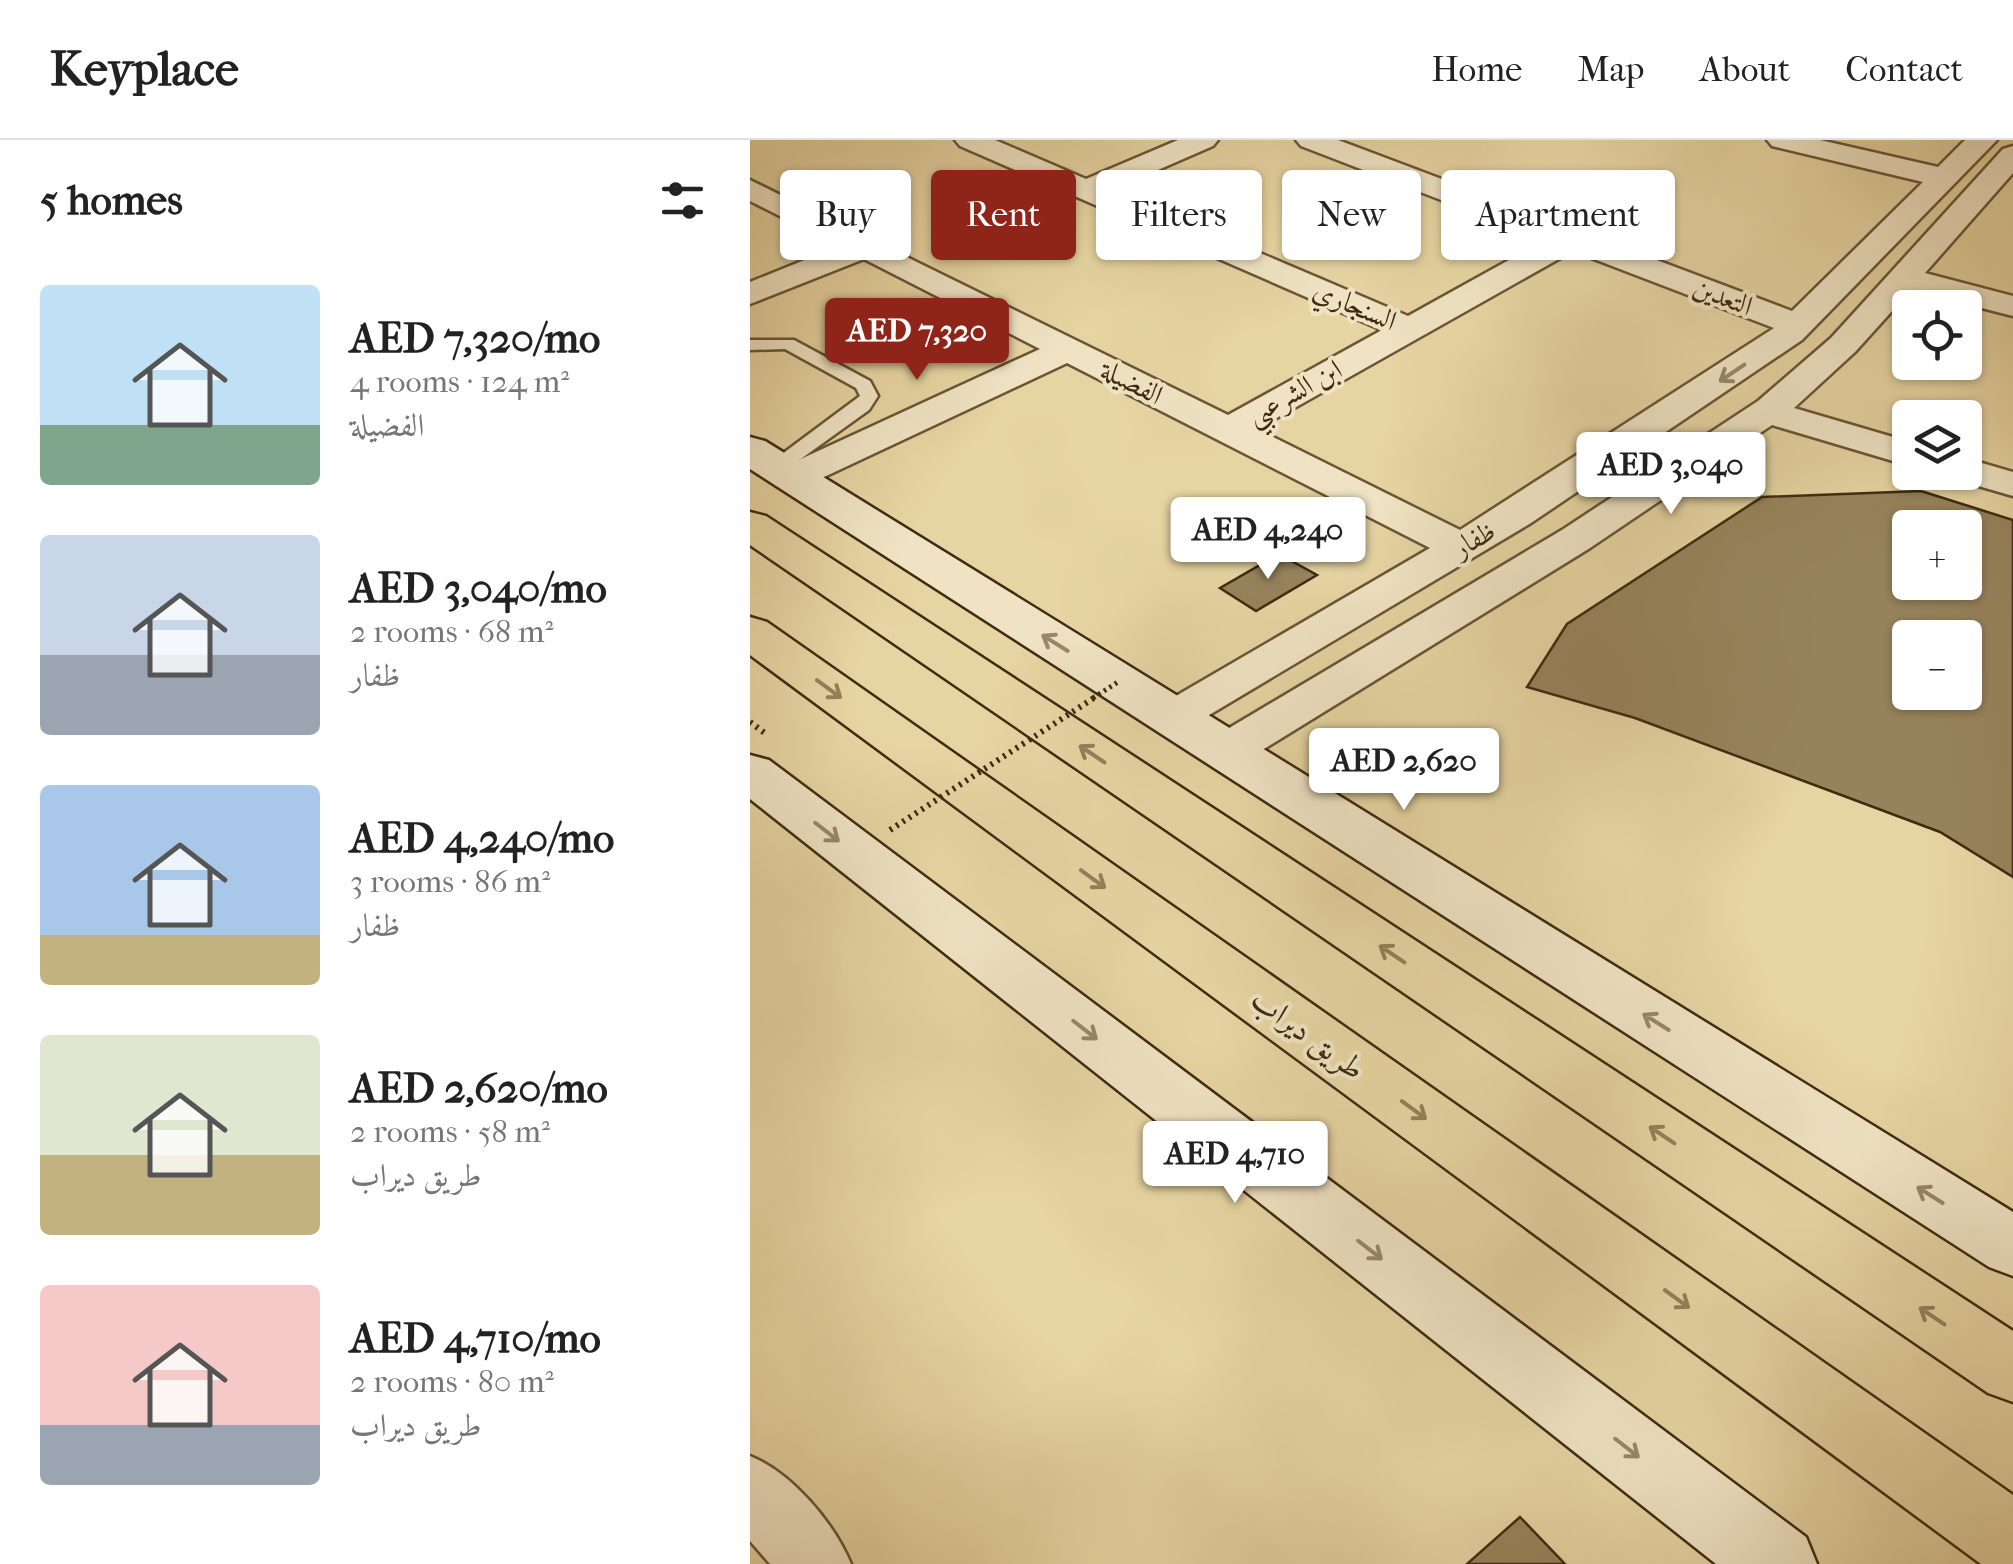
<!DOCTYPE html>
<meta charset="utf-8">
<style>
:root{--surface:#fff;--page:#f2f2f2;--text:#222;--muted:#767676;--line:#e0e0e0;--accent:#8f2418}
body{margin:0;font-family:"IM FELL French Canon",Amiri,serif;background:var(--page);color:var(--text);height:100vh;display:flex;flex-direction:column;font-size:38px;white-space:nowrap}
*{box-sizing:border-box;margin:0}
p{font-size:32px;color:var(--muted)}
.icon{flex:none;width:55px;height:55px;fill:none;stroke:currentColor;stroke-width:2;stroke-linecap:round;stroke-linejoin:round}
.map{position:relative;flex:1;overflow:hidden}
.details{display:flex;flex-direction:column;background:var(--surface);width:750px}
.details>*{flex:none}
.guide{position:absolute;left:30px;top:30px;width:950px;height:90px;display:flex;gap:20px}
.fabs{position:absolute;left:1142px;top:150px;display:grid;gap:20px}
.fabs a{display:grid;place-items:center;width:90px;height:90px;border-radius:10px;background:var(--surface);box-shadow:0 2px 8px #0004;font-size:50px}
.price{position:absolute;translate:-50% -85px;padding:0 22px;border-radius:10px;background:#fff;color:#222;font-size:32px;line-height:65px;filter:drop-shadow(0 2px 5px #0008)}
.price::after{content:'';position:absolute;left:50%;top:60px;width:30px;height:22px;margin-left:-15px;background:inherit;clip-path:polygon(0 0,100% 0,50% 100%)}
.price.current{background:var(--accent);color:#fff}
ul{padding:0;list-style:none}
li{display:flex;align-items:center;gap:30px;height:250px;padding:0 40px}
li span{display:grid;place-items:center;flex:none;width:280px;height:200px;border-radius:10px;color:#555}
li>.icon{margin-inline-start:auto}
span .icon{width:120px;height:120px;fill:#fffc;stroke-width:1}
li b{font-size:42px}
h2{display:flex;justify-content:space-between;align-items:center;height:120px;padding:0 40px;font-size:42px}
.chip{padding:0 35px;border-radius:10px;background:var(--surface);box-shadow:0 2px 8px #0004;font-size:35px;line-height:90px}
.chip.current{background:var(--accent);color:#fff}
header{display:flex;align-items:center;gap:60px;box-sizing:border-box;height:140px;padding:0 50px;background:var(--surface);border-bottom:2px solid var(--line)}
header strong{font-size:48px}
nav{display:flex;gap:55px;margin-inline-start:auto;font-size:35px}
main{display:flex;flex:1;min-height:0}
.map>svg:first-child{display:block}
.building{fill:#96835c;stroke:#402b11;stroke-width:2.5;fill-rule:evenodd}
.lines{fill:none;stroke-linecap:round;stroke-linejoin:round}
.lane-casing{stroke:#6a5535;stroke-width:5}
.street-casing{stroke:#6a5535;stroke-width:5}
.secondary-casing{stroke:#402b11;stroke-width:5}
.highway-casing{stroke:#402b11;stroke-width:5}
.path{stroke:#402b11;stroke-width:6;stroke-dasharray:2.5 5;stroke-linecap:butt}
.lane{fill:#efe3c3;fill-rule:evenodd}
.street{fill:#efe3c3;fill-rule:evenodd}
.secondary{fill:#efe3c3;fill-rule:evenodd}
.highway{fill:#e6d4a2;fill-rule:evenodd}
.path-bridge-far1{stroke:#402b11;stroke-width:5;stroke-dasharray:2.5 4;stroke-linecap:butt}
.path-bridge{stroke:#402b11;stroke-width:6;stroke-dasharray:2.5 5;stroke-linecap:butt}
.oneway{stroke:#98876a}
.oneway2{stroke:#93805a}
.labels{text-anchor:middle;dominant-baseline:central;stroke-width:8;stroke-linejoin:round;paint-order:stroke}
.far-street-label{font-size:28px;fill:#402b11;stroke:#efe3c3}
.street-label{font-size:32px;fill:#402b11;stroke:#efe3c3}
</style>
<header>
<strong>Keyplace</strong>
<nav><a>Home</a><a>Map</a><a>About</a><a>Contact</a></nav>
</header>
<main>
<section class="details">
<h2>5 homes<svg class="icon" aria-label="filters" viewBox="0 0 24 24"><path d="M4 7h16M4 17h16"/><circle cx="9" cy="7" r="2"/><circle cx="15" cy="17" r="2"/></svg></h2>
<ul>
<li><span style="background:linear-gradient(#bfe0f5 70%,#7fa58c 0)"><svg class="icon" aria-label="home" viewBox="0 0 24 24"><path d="M3 11l9-7 9 7M6 9v11h12V9"/></svg></span><div><b>AED 7,320/mo</b><p>4 rooms · 124 m²</p><p>الفضيلة</p></div></li>
<li><span style="background:linear-gradient(#c9d6e8 60%,#9aa5b1 0)"><svg class="icon" aria-label="home" viewBox="0 0 24 24"><path d="M3 11l9-7 9 7M6 9v11h12V9"/></svg></span><div><b>AED 3,040/mo</b><p>2 rooms · 68 m²</p><p>ظفار</p></div></li>
<li><span style="background:linear-gradient(#a9c7e8 75%,#c2b280 0)"><svg class="icon" aria-label="home" viewBox="0 0 24 24"><path d="M3 11l9-7 9 7M6 9v11h12V9"/></svg></span><div><b>AED 4,240/mo</b><p>3 rooms · 86 m²</p><p>ظفار</p></div></li>
<li><span style="background:linear-gradient(#dfe7d0 60%,#c2b280 0)"><svg class="icon" aria-label="home" viewBox="0 0 24 24"><path d="M3 11l9-7 9 7M6 9v11h12V9"/></svg></span><div><b>AED 2,620/mo</b><p>2 rooms · 58 m²</p><p>طريق ديراب</p></div></li>
<li><span style="background:linear-gradient(#f6c9c9 70%,#9aa5b1 0)"><svg class="icon" aria-label="home" viewBox="0 0 24 24"><path d="M3 11l9-7 9 7M6 9v11h12V9"/></svg></span><div><b>AED 4,710/mo</b><p>2 rooms · 80 m²</p><p>طريق ديراب</p></div></li>
</ul>
</section>
<div class="map">
<svg width="1263" height="1424" viewBox="0 0 1263 1424">
<rect width="100%" height="100%" fill="#e6d4a2"/>
<filter id="stains"><feTurbulence type="fractalNoise" baseFrequency=".002" numOctaves="4"/><feColorMatrix values="0 0 0 0 .2 0 0 0 0 .09 0 0 0 0 .02 0 0 0 .5 -.17"/></filter>
<radialGradient id="worn" r=".72"><stop offset=".6" stop-color="#630" stop-opacity="0"/><stop offset="1" stop-color="#630" stop-opacity=".3"/></radialGradient>
<path class="building" d="M1171 351 1263 380V737L1190 692 885 578 777 547 817 484 1012 357ZM1160 388H1215V442H1160ZM1160 498H1215V552H1160Z
M529 414 567 435 506 471 470 448Z
M770 1377 815 1424H717Z"/>
<g class="lines">
<g class="lane-casing">
<path id="lane" d="M0 200H44L120 241 128 256 119 270 34 331H20V323L110 256 106 248 35 209 0 210Z"/>
</g>
<g class="street-casing">
<path id="street" d="M205 0H245L336 39 428 0H468L463 6 362 50 658 176 795 100 551 6 546 0H588L1042 171 1173 42 1022 6 1017 0H1070L1188 27 1215 0H1247L1052 200 781 383 439 587 423 592 407 587 400 577 407 567 680 408 317 223 57 345 43 349 29 345 23 337 29 329 290 209 114 119 0 164V142L89 106 0 61V40L478 275 632 190 210 6ZM823 111 1024 188 710 390 507 289Z
M1263 6V33L1175 133 1263 156V176L1161 150 1105 212 1044 268 1160 302V326L1022 285 840 408 493 622 476 626 459 622 452 611 459 600 812 390 1008 261 1081 198 1253 9Z
M1215 318 1263 332V356L1201 338 1197 332H1215Z
M0 1316C42 1333 84 1383 101 1424H20L0 1401Z"/>
</g>
<g class="secondary-casing">
<path id="secondary" d="M0 297 15 301 1263 1072V1136L1239 1127 0 329Z
M0 615 19 620 1056 1397 1067 1424H966L0 659Z"/>
</g>
<g class="highway-casing">
<path id="highway" d="M0 372 16 376 1263 1191V1262L1238 1253 0 405Z
M0 477 17 482 1263 1355V1424H1231L0 515Z"/>
</g>
<path class="path" d="M0 582 16 594"/>
<use href="#lane" class="lane"/>
<use href="#street" class="street"/>
<use href="#secondary" class="secondary"/>
<use href="#highway" class="highway"/>
<path class="path-bridge-far1" d="M343 558 368 542"/>
<path class="path-bridge" d="M140 690 347 556"/>
</g>
<defs><path id="oneway-shaft" d="M-6 0H5M1.5-3L5.5 0L1.5 3" fill="none" stroke-width="1.6" stroke-linecap="round" stroke-linejoin="round" transform="scale(2.5)"/></defs>
<g class="oneway">
<use href="#oneway-shaft" transform="translate(982 233) rotate(146)"/>
<use href="#oneway-shaft" transform="translate(305 503) rotate(-148)"/>
<use href="#oneway-shaft" transform="translate(77 692) rotate(38)"/>
<use href="#oneway-shaft" transform="translate(906 882) rotate(-148)"/>
<use href="#oneway-shaft" transform="translate(335 890) rotate(38)"/>
<use href="#oneway-shaft" transform="translate(1180 1055) rotate(-148)"/>
<use href="#oneway-shaft" transform="translate(620 1110) rotate(38)"/>
<use href="#oneway-shaft" transform="translate(877 1308) rotate(38)"/>
</g>
<g class="oneway2">
<use href="#oneway-shaft" transform="translate(79 549) rotate(36)"/>
<use href="#oneway-shaft" transform="translate(342 614) rotate(-146)"/>
<use href="#oneway-shaft" transform="translate(343 739) rotate(36)"/>
<use href="#oneway-shaft" transform="translate(642 814) rotate(-146)"/>
<use href="#oneway-shaft" transform="translate(664 970) rotate(36)"/>
<use href="#oneway-shaft" transform="translate(912 995) rotate(-146)"/>
<use href="#oneway-shaft" transform="translate(927 1159) rotate(36)"/>
<use href="#oneway-shaft" transform="translate(1182 1176) rotate(-146)"/>
</g>
<g class="labels">
<g class="far-street-label">
<text transform="translate(973 156) rotate(21)">التعدين</text>
<text transform="translate(605 165) rotate(23)">السنجاري</text>
<text transform="translate(382 242) rotate(27)">الفضيلة</text>
<text transform="translate(544 252) rotate(-29)">ابن الشرعبي</text>
<text transform="translate(724 399) rotate(-30)">ظفار</text>
</g>
<g class="street-label">
<text transform="translate(558 894) rotate(36)">طريق ديراب</text>
</g>
</g>
<rect width="100%" height="100%" filter="url(#stains)"/>
<rect width="100%" height="100%" fill="url(#worn)"/>
</svg>
<div class="fabs">
<a><svg class="icon" aria-label="locate" viewBox="0 0 24 24"><circle cx="12" cy="12" r="6"/><path d="M12 2v4M12 18v4M2 12h4M18 12h4"/></svg></a>
<a><svg class="icon" aria-label="layers" viewBox="0 0 24 24"><path d="M12 4l9 5-9 5-9-5zM3 14l9 5 9-5"/></svg></a>
<a>+</a>
<a>−</a>
</div>
<b class="price current" style="left:167px;top:243px">AED 7,320</b>
<b class="price" style="left:921px;top:377px">AED 3,040</b>
<b class="price" style="left:518px;top:442px">AED 4,240</b>
<b class="price" style="left:654px;top:673px">AED 2,620</b>
<b class="price" style="left:485px;top:1066px">AED 4,710</b>
<div class="guide">
<a class="chip">Buy</a>
<a class="chip current">Rent</a>
<a class="chip">Filters</a>
<a class="chip">New</a>
<a class="chip">Apartment</a>
</div>
</div>
</main>
